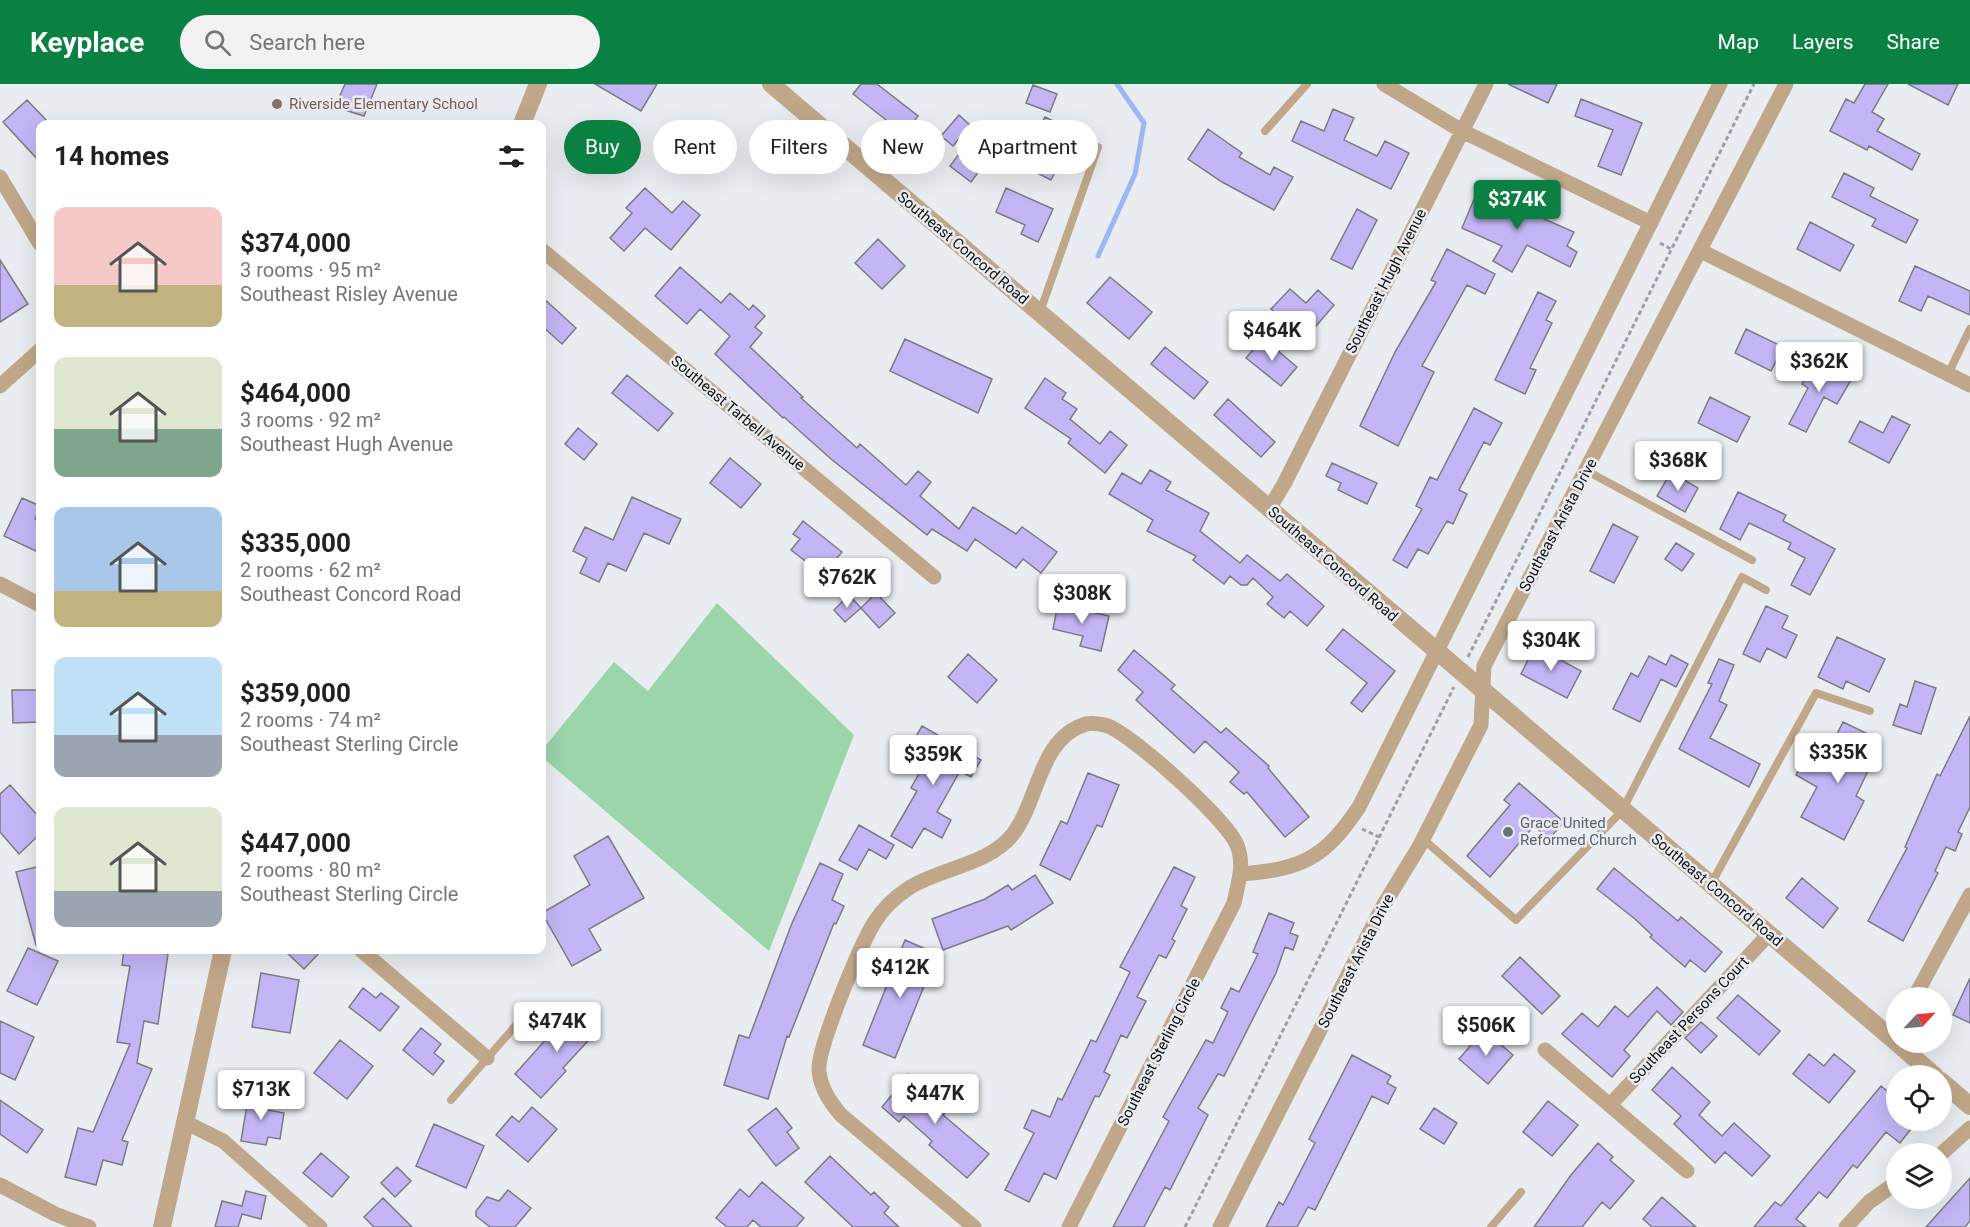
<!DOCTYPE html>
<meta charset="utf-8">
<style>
:root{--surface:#fff;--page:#f2f2f2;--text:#202124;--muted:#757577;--accent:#0b8043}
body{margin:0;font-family:Roboto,sans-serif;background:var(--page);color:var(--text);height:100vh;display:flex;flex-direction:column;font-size:22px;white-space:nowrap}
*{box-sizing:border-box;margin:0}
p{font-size:20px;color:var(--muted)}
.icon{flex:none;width:33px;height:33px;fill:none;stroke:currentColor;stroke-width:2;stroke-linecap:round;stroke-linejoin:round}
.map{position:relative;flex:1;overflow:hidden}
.panel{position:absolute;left:36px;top:36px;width:510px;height:834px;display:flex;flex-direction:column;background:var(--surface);border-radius:12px;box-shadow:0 6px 24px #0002}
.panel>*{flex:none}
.banner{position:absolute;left:564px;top:36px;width:570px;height:54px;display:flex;gap:12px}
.needle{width:39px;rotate:64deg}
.fabs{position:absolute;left:1886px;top:903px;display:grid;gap:12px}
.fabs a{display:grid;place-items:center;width:66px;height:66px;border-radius:50%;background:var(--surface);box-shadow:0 6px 24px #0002;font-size:30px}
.price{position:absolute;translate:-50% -51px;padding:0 14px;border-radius:6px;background:#fff;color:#222;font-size:20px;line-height:39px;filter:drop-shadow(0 2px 3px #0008)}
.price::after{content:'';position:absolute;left:50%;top:36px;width:18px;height:14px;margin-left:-9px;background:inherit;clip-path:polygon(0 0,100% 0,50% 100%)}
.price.current{background:var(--accent);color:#fff}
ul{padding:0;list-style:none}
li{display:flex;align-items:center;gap:18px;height:150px;padding:0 18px}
li span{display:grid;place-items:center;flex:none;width:168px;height:120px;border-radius:12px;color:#555}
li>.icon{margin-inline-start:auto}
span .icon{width:72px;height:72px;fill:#fffc;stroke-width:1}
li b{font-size:26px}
h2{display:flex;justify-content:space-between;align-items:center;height:72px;padding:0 18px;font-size:26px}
.pill{padding:0 21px;border-radius:27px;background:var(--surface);box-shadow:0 6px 24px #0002;font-size:21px;line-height:54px}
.pill.current{background:var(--accent);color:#fff}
header{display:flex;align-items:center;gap:36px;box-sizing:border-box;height:84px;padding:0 30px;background:var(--accent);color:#fff}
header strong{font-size:28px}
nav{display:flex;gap:33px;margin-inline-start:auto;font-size:21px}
.search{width:420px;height:54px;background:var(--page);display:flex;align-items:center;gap:15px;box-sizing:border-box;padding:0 21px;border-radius:33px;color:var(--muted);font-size:22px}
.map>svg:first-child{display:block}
.green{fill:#9bd5a9}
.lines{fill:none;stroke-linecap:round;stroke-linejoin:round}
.stream{stroke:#9bb8f2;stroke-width:5}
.building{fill:#c4b6f6;stroke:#7c7b80;stroke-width:1.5}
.path{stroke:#9c9fa3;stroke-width:3;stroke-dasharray:4.5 3;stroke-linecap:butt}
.service{stroke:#c0a789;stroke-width:8}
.minor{stroke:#c0a789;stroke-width:15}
.tertiary{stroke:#c0a789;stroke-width:18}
.education-dot{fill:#8d6e63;stroke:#e9edf1;stroke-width:2}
.worship-dot{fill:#6b7280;stroke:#e9edf1;stroke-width:2}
.labels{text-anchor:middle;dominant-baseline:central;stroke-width:5;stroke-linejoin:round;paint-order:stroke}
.education-label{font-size:15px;fill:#785e54;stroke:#e9edf1;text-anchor:start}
.street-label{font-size:15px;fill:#101113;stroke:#e9edf1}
.worship-label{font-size:15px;fill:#5b616d;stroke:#e9edf1;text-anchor:start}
</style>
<header>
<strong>Keyplace</strong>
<div class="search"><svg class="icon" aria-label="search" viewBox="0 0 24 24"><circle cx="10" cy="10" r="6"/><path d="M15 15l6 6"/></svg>Search here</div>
<nav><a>Map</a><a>Layers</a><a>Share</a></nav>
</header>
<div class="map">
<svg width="1970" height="1143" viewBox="0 0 1970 1143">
<rect width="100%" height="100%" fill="#e9edf1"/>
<path class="green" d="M717 519 854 651 769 867 542 673V666L614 578 648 607Z"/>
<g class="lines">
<path class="stream" d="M1098 172 1135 90 1144 39 1117 0"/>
</g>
<path class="building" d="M345 0H377L364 32 335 23Z
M595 0H657L641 27Z
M861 0H877L918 32 904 50 853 10Z
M1508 0H1557L1548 19Z
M1865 0H1888L1872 28 1884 35 1877 47 1920 70 1912 86 1869 62 1867 66 1830 47 1846 15 1854 19Z
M1908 0H1958L1948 21Z
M1033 1 1057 10 1050 28 1026 19Z
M1581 15 1642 39 1621 91 1598 82 1613 46 1575 32Z
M27 16 50 40H40V78L3 38Z
M1333 25 1354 34 1344 56 1377 72 1385 57 1409 69 1391 105 1292 57 1301 37 1324 47Z
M959 31 970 41 953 62 941 52Z
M1045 33 1075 48 1051 96 1021 81Z
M1208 45 1242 69 1239 73 1270 91 1274 83 1293 93 1274 126 1222 98 1188 75Z
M968 58 989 74 971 98 950 82Z
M1844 89 1874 104 1870 112 1918 136 1906 159 1872 142 1876 135 1832 113Z
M645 104 672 129 683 117 700 131 671 166 645 144 624 167 610 154 632 129 626 124Z
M1006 104 1053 125 1038 158 1021 150 1025 141 996 128Z
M1478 106 1574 148 1567 162 1577 168 1570 183 1527 161 1512 188 1493 177 1502 162 1462 144Z
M1357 125 1377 136 1352 185 1331 175Z
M1810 138 1854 161 1840 187 1797 165Z
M878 155 905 182 882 205 855 179Z
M1447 165 1495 190 1485 210 1467 201 1422 282 1434 288 1398 362 1360 342 1395 268 1436 198 1431 196Z
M0 176 28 220 0 238Z
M1915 182 1970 207V231L1928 212 1921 227 1899 217Z
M680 183 721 219 730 209 749 226 753 221 765 232 755 243 762 249 750 263 803 313 801 314 857 364 860 360 906 401 918 387 931 398 920 412 959 445 973 423 1016 450 1022 443 1057 468 1041 489 1023 475 1016 484 975 455 967 467 932 445 927 451 831 375 784 333 783 334 715 270 730 252 700 225 687 240 655 212Z
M1110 193 1152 228 1129 255 1087 219Z
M1290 205 1306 219 1318 206 1334 221 1305 255 1271 225Z
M1538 208 1556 217 1546 236 1552 239 1530 284 1536 286 1525 310 1495 296Z
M542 213 576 244 562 260 542 242Z
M1746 245 1783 263 1771 287 1735 269Z
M1263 254 1297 283 1281 302 1246 274Z
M905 255 992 295 978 329 890 287Z
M1165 263 1208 298 1194 315 1151 280Z
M1816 276 1851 296 1837 320 1824 313 1806 348 1789 340 1808 304 1802 300Z
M627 291 673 329 658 347 612 309Z
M1045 294 1066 309 1062 315 1077 325 1070 335 1100 360 1110 347 1127 361 1105 389 1068 359 1071 355 1025 324Z
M1710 313 1750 333 1737 358 1698 339Z
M1228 315 1275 358 1261 373 1214 331Z
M1474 324 1502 339 1490 361 1484 358 1459 406 1467 410 1453 440 1447 437 1428 470 1418 465 1407 484 1393 476 1422 425 1416 422 1430 393 1437 396Z
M1892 332 1910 341 1889 379 1849 358 1860 337 1883 349Z
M578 344 597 360 584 376 565 360Z
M730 374 761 400 741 424 710 399Z
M1332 379 1377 399 1367 420 1338 406 1341 399 1326 392Z
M1150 386 1171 398 1166 406 1209 429 1200 447 1240 479 1247 471 1280 497 1287 490 1324 522 1307 542 1290 527 1284 534 1267 520 1273 513 1253 494 1247 501H1241L1230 492 1224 500 1193 476 1196 472 1147 447 1153 436 1109 410 1122 389 1141 400Z
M1671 388 1698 404 1685 428 1657 412Z
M1738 408 1786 431 1783 437 1835 465 1810 511 1791 501 1805 474 1788 465 1791 459 1749 439 1740 456 1720 445Z
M632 413 681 435 669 460 644 449 626 487 608 479 599 498 580 489 587 474 573 467 585 443 613 456Z
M22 414 40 422 35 435 40 438V469L4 452Z
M803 437 842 468 836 475 853 487 840 504 791 466 800 455 793 450Z
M1613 440 1638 453 1614 499 1590 487Z
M1676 459 1694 470 1682 487 1665 475Z
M876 509 895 529 879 544 861 524Z
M849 511 861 524 845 538 834 526Z
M1058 520 1109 532 1101 567 1080 562 1083 552 1053 545Z
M1766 522 1788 532 1782 544 1797 551 1786 574 1767 564 1760 578 1743 570Z
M1343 545 1395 587 1362 628 1351 619 1367 599 1326 566Z
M1837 553 1885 575 1869 608 1846 597 1843 605 1818 593Z
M1535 562 1581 587 1567 614 1521 590Z
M1134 566 1175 601 1171 605 1221 649 1226 644 1269 682 1268 684 1309 733 1285 753 1247 708 1244 710 1230 698 1239 688 1205 657 1194 669 1136 616 1143 608 1118 586Z
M968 570 997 596 977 619 948 593Z
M1671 571 1688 580 1676 603 1661 595 1640 638 1613 625 1631 589 1638 593 1649 572 1666 581Z
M1719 575 1734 581 1719 617 1727 621 1710 654 1760 680 1749 703 1679 665 1712 600 1708 599Z
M1915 597 1936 604 1921 650 1893 641 1900 620 1907 623Z
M12 606H40V638L13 639Z
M1970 632V723L1958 748 1962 750 1955 767 1946 763 1935 787 1938 789 1903 857 1868 837 1907 764 1905 763 1937 690 1940 692Z
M1843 638 1870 651 1864 664 1876 670 1856 712 1864 717 1844 756 1801 733 1817 703 1796 691 1805 674 1831 687 1844 661 1834 656Z
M922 642 981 676 971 693 960 687 937 728 951 736 942 754 924 744 912 764 891 752 917 707 911 704 929 672 911 661Z
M1088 689 1119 701 1102 743 1097 741 1070 796 1040 781 1061 737 1067 740Z
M1519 699 1564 738 1549 755 1534 742 1490 793 1467 772 1510 721 1504 716Z
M10 701 40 734V750L19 770 0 748V710Z
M859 741 894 761 886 775 869 765 857 786 839 776Z
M608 752 644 814 589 845 601 866 572 882 542 829 590 801 574 772Z
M820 779 843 790 832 816 844 822 836 840 834 839 789 953 787 952 768 1015 724 1001 739 951 749 954 792 839Z
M40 782V860L36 861 16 788Z
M1174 783 1195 793 1181 822 1187 825 1172 855 1175 857 1166 874 1159 871 1137 913 1146 917 1127 954 1121 951 1104 988 1110 991 1099 1013 1095 1012 1056 1095 1044 1089 1029 1118 1005 1106 1034 1049 1024 1044 1032 1026 1050 1033 1058 1014 1062 1016 1091 956 1096 958 1130 888 1120 883Z
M1614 784 1678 837 1681 833 1722 868 1705 888 1690 876 1685 883 1650 853 1652 851 1635 835 1597 805Z
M1035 791 1053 819 1011 846 1008 842 943 866 932 835 985 815 1008 801 1012 806Z
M1802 794 1838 824 1823 844 1786 814Z
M1269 829 1294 839 1290 849 1298 852 1293 866 1285 863 1276 889 1224 992 1218 990 1198 1024 1208 1031 1170 1106 1165 1103 1144 1143H1113L1169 1037 1163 1033 1206 956 1213 959 1228 928 1221 924 1231 904 1239 908 1258 870 1253 868Z
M905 856 937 870 895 974 863 961Z
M28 864 58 877 37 921 7 907Z
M124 866H153V868L168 870 158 940 144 937 137 979 152 985 122 1056 128 1058 122 1081 103 1076 96 1101 65 1093 78 1044 93 1048 130 960 117 958 130 882 122 881Z
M284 866H322L304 885Z
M1520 873 1560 912 1542 930 1502 892Z
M261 889 299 896 290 949 252 943Z
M1970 894V939L1953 931Z
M1657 903 1683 928 1671 941 1657 927 1624 966 1630 972 1612 993 1562 950 1582 929 1598 943 1615 922 1628 933Z
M363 904 376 914 381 909 399 923 380 947 349 923Z
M1738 911 1780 947 1759 971 1717 934Z
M575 923 599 945 563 984 566 987 541 1014 515 990Z
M0 937 34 953 15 996 0 989Z
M1701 938 1717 952 1701 969 1685 954Z
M421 944 441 960 434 969 444 977 433 991 403 966Z
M1484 946 1513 971 1488 1000 1459 975Z
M340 956 373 982 347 1015 314 989Z
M1809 970 1824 982 1834 970 1855 987 1829 1019 1793 990Z
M1352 971 1391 992 1387 999 1396 1004 1388 1020 1372 1012 1315 1126 1308 1123 1297 1143H1266L1279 1118 1283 1121 1315 1059 1309 1055Z
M1672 983 1710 1018 1699 1031 1722 1052 1734 1039 1770 1072 1752 1092 1725 1068 1715 1079 1674 1040 1681 1032 1652 1006Z
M909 990 949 1024 943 1031 989 1070 967 1094 929 1061 932 1057 904 1032 899 1038 882 1023Z
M1881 1002 1896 1014V1036H1918L1900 1059 1886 1048 1857 1084 1853 1081 1827 1114 1819 1108 1796 1135 1806 1143H1754L1775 1118 1781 1122Z
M249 1009 270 1013 268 1026 284 1029 280 1055 268 1053 266 1061 241 1057Z
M0 1016 43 1046 27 1069 0 1050Z
M1548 1017 1578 1041 1552 1072 1523 1048Z
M532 1023 557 1045 528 1078 496 1051 512 1032 519 1038Z
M776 1024 792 1044 787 1048 799 1064 776 1082 748 1046Z
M1434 1024 1457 1039 1444 1060 1420 1045Z
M434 1040 484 1062 466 1104 416 1082Z
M1598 1059 1613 1073 1610 1076 1634 1097 1610 1125 1602 1118 1582 1143H1534L1571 1091Z
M321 1069 349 1093 332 1113 303 1089Z
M830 1072 871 1111 874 1108 889 1123 884 1129 899 1143H853L805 1098Z
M397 1083 411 1097 395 1113 381 1099Z
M1970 1094V1137L1965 1143H1926Z
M762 1098 804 1134 796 1143H761L753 1136 747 1143H727L716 1134 740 1105 749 1113Z
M508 1106 531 1124 515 1143H490L476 1132V1127L487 1113 499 1117Z
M246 1107 266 1112 261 1135 242 1130 238 1143H215L222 1117 242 1122Z
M1662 1113 1696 1143H1652L1643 1135Z
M383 1114 412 1143H374L364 1133Z"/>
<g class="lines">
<path class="path" d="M1660 159 1671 165
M1468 573 1754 0
M1362 745 1379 753
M1185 1143 1454 603"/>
<path class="service" d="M1265 47 1307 0
M1040 228 1098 63
M1948 290 1970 245
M1587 387 1752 476
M1423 755 1516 836 1622 727 1742 493 1766 506
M1711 800 1816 609 1870 627
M451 1016 523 933
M1491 1143 1521 1108"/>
<path class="minor" d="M1384 0 1462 47 1651 139
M0 93 40 160
M542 166 934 493
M1701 167 1970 301
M0 302 40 266
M1269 425 1284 400 1486 0
M0 500 40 521
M1241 790C1302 785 1324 775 1359 723L1720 0
M361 866 487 974
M1914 914 1970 811
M1545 966 1687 1087
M1610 1021 1769 850
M185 1038 223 1057 320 1143
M1941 1070 1970 1044
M0 1101 55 1130 89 1143
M974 1143 841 1031C830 1018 821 1005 819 987 817 964 860 862 874 839 882 826 895 813 909 804 940 784 989 781 1013 750 1039 716 1039 654 1086 640 1092 639 1103 640 1108 642 1135 653 1227 736 1237 761 1245 781 1238 799 1234 819L1069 1143
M1220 1143 1383 822 1419 763 1481 641 1484 582 1786 0
M1846 1143 1869 1118 1896 1099"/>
<path class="tertiary" d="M771 0 1896 958
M522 40 538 0
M1896 958 1935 992
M1941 997 1970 1022
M162 1143 223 866"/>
</g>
<circle class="education-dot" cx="277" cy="20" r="6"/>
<circle class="worship-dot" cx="1508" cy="748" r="6"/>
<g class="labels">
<g class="education-label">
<text x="289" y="20">Riverside Elementary School</text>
</g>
<g class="street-label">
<text transform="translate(963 164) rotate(40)">Southeast Concord Road</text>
<text transform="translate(1386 197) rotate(-63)">Southeast Hugh Avenue</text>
<text transform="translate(738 329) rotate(40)">Southeast Tarbell Avenue</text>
<text transform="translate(1558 441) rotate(-62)">Southeast Arista Drive</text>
<text transform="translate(1333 480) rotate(41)">Southeast Concord Road</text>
<text transform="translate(1717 806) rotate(40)">Southeast Concord Road</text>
<text transform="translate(1356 877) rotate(-63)">Southeast Arista Drive</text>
<text transform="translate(1689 936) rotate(-47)">Southeast Persons Court</text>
<text transform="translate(1159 968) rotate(-63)">Southeast Sterling Circle</text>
</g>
<g class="worship-label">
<text x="1520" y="739">Grace United<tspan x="1520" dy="17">Reformed Church</tspan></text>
</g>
</g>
</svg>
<div class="fabs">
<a><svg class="needle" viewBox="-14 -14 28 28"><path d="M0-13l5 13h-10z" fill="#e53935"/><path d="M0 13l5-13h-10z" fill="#757577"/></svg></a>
<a><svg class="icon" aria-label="locate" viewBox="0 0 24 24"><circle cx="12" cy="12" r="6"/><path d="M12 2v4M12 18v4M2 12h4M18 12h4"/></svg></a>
<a><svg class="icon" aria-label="layers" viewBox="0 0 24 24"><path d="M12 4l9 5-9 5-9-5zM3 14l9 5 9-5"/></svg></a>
</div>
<b class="price current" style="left:1517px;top:147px">$374K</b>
<b class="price" style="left:1272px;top:278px">$464K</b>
<b class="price" style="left:1819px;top:309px">$362K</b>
<b class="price" style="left:1678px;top:408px">$368K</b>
<b class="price" style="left:847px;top:525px">$762K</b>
<b class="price" style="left:1082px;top:541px">$308K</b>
<b class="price" style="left:1551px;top:588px">$304K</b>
<b class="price" style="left:1838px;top:700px">$335K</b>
<b class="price" style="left:933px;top:702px">$359K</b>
<b class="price" style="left:900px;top:915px">$412K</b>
<b class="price" style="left:557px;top:969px">$474K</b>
<b class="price" style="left:1486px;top:973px">$506K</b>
<b class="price" style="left:261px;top:1037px">$713K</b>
<b class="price" style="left:935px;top:1041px">$447K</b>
<div class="banner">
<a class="pill current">Buy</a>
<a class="pill">Rent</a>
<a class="pill">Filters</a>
<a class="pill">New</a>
<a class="pill">Apartment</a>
</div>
<section class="panel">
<h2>14 homes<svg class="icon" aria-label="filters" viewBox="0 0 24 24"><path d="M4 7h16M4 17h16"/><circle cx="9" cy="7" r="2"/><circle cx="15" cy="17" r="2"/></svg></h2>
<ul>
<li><span style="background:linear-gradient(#f6c9c9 65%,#c2b280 0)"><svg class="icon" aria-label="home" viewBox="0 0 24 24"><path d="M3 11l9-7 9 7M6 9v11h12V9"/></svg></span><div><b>$374,000</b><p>3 rooms · 95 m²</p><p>Southeast Risley Avenue</p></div></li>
<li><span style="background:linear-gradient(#dfe7d0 60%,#7fa58c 0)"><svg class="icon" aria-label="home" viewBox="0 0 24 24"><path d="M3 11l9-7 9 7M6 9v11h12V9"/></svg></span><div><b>$464,000</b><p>3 rooms · 92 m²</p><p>Southeast Hugh Avenue</p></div></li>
<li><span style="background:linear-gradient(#a9c7e8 70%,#c2b280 0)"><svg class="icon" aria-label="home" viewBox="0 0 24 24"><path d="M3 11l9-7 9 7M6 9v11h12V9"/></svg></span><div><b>$335,000</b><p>2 rooms · 62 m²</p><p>Southeast Concord Road</p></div></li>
<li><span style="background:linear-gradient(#bfe0f5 65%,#9aa5b1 0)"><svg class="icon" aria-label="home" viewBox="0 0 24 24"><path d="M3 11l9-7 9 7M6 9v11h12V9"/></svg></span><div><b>$359,000</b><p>2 rooms · 74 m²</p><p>Southeast Sterling Circle</p></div></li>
<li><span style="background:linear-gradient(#dfe7d0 70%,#9aa5b1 0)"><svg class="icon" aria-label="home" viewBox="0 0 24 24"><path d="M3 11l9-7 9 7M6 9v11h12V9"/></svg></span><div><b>$447,000</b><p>2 rooms · 80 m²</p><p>Southeast Sterling Circle</p></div></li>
</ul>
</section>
</div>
